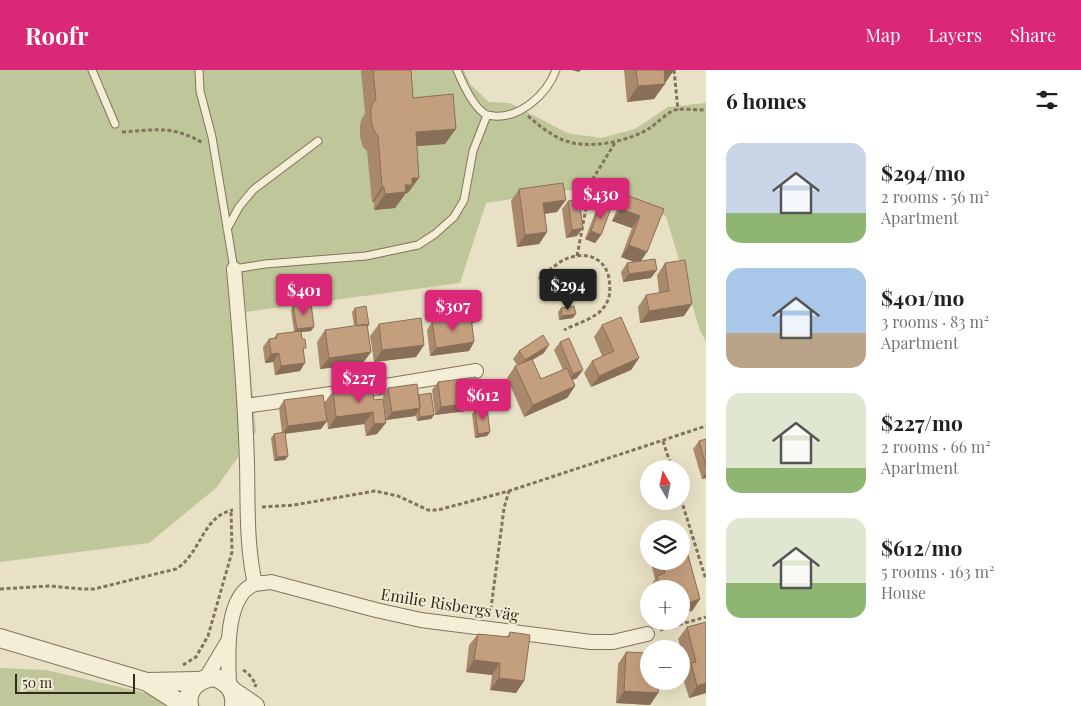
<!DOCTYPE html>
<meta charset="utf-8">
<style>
:root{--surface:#fff;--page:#f2f2f2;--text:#202124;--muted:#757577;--accent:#db2777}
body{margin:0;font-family:"Playfair Display",serif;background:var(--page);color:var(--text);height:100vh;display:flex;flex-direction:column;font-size:19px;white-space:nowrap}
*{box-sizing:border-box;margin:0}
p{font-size:16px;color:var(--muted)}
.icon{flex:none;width:28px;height:28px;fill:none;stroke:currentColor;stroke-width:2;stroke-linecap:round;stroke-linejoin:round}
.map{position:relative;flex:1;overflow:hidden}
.panel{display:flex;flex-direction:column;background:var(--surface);width:375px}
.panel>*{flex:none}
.needle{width:32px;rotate:351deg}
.fabs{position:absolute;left:640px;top:390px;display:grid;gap:10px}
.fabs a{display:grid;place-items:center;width:50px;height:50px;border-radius:50%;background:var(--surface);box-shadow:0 5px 20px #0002;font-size:25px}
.scale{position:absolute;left:15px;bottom:12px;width:120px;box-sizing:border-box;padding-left:5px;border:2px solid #342b1f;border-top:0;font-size:14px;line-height:18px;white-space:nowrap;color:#342b1f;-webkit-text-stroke:4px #f2ebd4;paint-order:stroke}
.price{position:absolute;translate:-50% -42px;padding:0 11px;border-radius:5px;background:var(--accent);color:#fff;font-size:16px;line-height:32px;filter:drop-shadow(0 1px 2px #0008)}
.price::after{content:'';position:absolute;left:50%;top:30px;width:15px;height:11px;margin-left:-8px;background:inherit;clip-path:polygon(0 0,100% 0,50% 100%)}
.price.selected{background:#222;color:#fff}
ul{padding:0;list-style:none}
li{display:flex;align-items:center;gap:15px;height:125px;padding:0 20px}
li span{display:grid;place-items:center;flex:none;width:140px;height:100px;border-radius:15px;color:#555}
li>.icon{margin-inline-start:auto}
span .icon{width:60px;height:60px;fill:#fffc;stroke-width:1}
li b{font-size:21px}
h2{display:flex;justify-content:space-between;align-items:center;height:60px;padding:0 20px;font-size:21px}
header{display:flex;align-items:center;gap:30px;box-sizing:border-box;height:70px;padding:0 25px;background:var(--accent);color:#fff}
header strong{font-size:24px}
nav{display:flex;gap:28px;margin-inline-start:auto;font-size:18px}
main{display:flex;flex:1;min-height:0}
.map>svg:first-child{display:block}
.green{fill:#bfc69a}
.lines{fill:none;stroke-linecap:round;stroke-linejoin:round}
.service-casing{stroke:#82735d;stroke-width:9}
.minor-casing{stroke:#82735d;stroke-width:16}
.tertiary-casing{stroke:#82735d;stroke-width:20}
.path{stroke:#82735d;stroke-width:3;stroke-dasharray:4 2.5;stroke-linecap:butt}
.service{stroke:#f5eed7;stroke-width:7}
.minor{stroke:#f5eed7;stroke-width:14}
.tertiary{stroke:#f5eed7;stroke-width:18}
.wall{fill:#a9896c}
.shaded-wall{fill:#896f58}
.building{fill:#c49f7e;stroke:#896f58}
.labels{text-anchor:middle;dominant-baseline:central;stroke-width:4;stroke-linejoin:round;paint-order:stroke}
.street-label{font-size:16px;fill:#342b1f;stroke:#f2ebd4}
</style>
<header>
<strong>Roofr</strong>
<nav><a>Map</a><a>Layers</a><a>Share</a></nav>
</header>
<main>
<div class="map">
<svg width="706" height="636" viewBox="0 0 706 636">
<rect width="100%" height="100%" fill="#e9e1c5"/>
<path class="green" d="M0 0H464L470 14 489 32 510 33 567 63 601 68 635 59 668 37 706 33V271L700 261 666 146 569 120 486 133 460 213 245 242 256 362 216 418 149 473 0 492Z
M0 598 46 600 202 636H0Z"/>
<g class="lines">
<g class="service-casing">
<path id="service" d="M92 0 115 54
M199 0 200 21 212 67 234 199 265 194 366 186 418 175 435 164 454 147 464 130 473 81 487 45
M457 0C462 12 474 39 487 45 487 45 494 46 494 46 521 48 547 24 556 0
M227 159 239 137 253 120 318 71"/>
</g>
<g class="minor-casing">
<path id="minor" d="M234 199C240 264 245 328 247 393 248 434 246 474 255 514
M245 336 380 317 476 301
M206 608 228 571
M229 614C228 588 224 525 255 514 260 513 266 513 271 512L376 540 421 550 591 572H613L647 564"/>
</g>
<g class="tertiary-casing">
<path id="tertiary" d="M0 568 147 612 185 636
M147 612 198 611
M233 621 255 636
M189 636C186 619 198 609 214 607 228 612 236 621 234 636"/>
</g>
<path class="path" d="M674 0 678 40
M528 46C538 55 551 65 563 70 589 80 627 72 650 58 656 54 669 41 675 40 684 38 696 40 706 40
M122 62C156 60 172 55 203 73
M577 186 591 112 616 71
M539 209C546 203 553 197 560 192 580 180 604 184 609 208 610 217 611 226 606 234 599 248 577 253 564 260
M663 371 672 399
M681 429 706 510
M262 437 294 435 375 421 398 426 428 440H438L509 421 706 356
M0 519 49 516 83 519H94L176 499C201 484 202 446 233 440
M490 546 504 438 509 421
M660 560 706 547
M183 595 196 587 208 566 232 482 231 440
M243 600 248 603 256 614 255 617"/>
<use href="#service" class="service"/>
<use href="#minor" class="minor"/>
<use href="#tertiary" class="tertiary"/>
</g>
<path class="wall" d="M361 0H411L413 28 445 74 417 76 408 123H406L395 138 374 140V132H372L367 81 363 77 360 67V55L362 48 365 44Z
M624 0H674L665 12 654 29 627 32Z
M519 119 557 142 545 144 547 162 539 174 517 177 511 131Z
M626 125 664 139 641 191 651 208 623 212 621 202 627 193 635 192 621 187 632 158 612 151 618 137Z
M568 131 577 166 566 168 562 139Z
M601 134V165L595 173 585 169 595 143Z
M665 193 684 246 640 253 638 237 646 225 659 223 657 205Z
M462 226 474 253H472L474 272 469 281 430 286 427 260 432 252 461 248 459 230Z
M293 236 311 261 301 262 304 281 300 301 275 305 273 292 265 293 263 277 269 269 274 268 277 264 294 262 291 240Z
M355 238 369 255 367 257 371 282 362 294 320 299 317 272 325 260 354 256 352 242Z
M561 238 573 248 559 250 558 242Z
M379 254 424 275 416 287 374 292 370 266Z
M602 255 639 288 631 300 591 317 584 303 592 291 602 286 594 267Z
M560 272 577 308 573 310 575 316 567 328 524 347 507 308 515 296 517 295 513 289 519 281 544 283 532 290 541 309 563 300 554 280Z
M438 312 474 340 435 345 432 320Z
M372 316 377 364 366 366 364 354 328 359 327 351 321 359 285 364 288 386 285 390 274 391 271 368 274 364 282 363 279 338 284 330 324 333 333 321Z
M388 318 419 325 434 345 431 349 417 351 416 345 415 346 386 350 383 326Z
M475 340 490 362 487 366 475 368 472 344Z
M706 369V408L702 409 693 379 699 371Z
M655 491H681L700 529 692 541 681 519H649V518L655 509 652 497Z
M706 552V623L689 628 682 605 687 599 678 569 687 557Z
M510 562 524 611 516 623 490 620 492 605 466 602 469 575 478 564 507 567Z
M626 582 658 623 650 635 616 633 618 594Z"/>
<path class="shaded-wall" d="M571 0H581L579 2Z
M662 0H674L666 12 653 13Z
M665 14 654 29 627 32 638 16Z
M456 59 445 74 405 77 416 62Z
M412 108H419L408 123H406L395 138 374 140 385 124 405 115Z
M382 117H384L374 132H372Z
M566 130 557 142 535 145 543 133Z
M621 139 640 146 632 158 612 151Z
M583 158 577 166 566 168 572 160Z
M591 161 601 165 595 173 585 169Z
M547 162 539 174 517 177 525 165Z
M629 175 647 182 639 194 621 187Z
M657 200 651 208 623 212 629 204Z
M692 234 684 246 640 253 649 241Z
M576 244 573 248 559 250 562 246Z
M477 248 474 253 462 254 465 250Z
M314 257 311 261 294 263 297 259Z
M474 272 469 281 430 286 436 278Z
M424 275 416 287 374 292 382 280Z
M549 275 544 283 519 298 525 290Z
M371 282 362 294 320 299 329 288Z
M279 283 273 292 265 293 271 284Z
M639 288 631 300 591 317 599 306Z
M305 293 300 301 275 305 281 296Z
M583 300 577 308 568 312 573 304Z
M575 316 567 328 524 347 533 335Z
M479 332 474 340 435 345 441 337Z
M420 338 415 346 386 350 392 342Z
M373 342 364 354 328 359 336 347Z
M434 345 431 349 417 351 420 347Z
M327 351 321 359 282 364 288 356Z
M386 353 377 364 366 366 374 354Z
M490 362 487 366 475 368 478 364Z
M288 386 285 390 274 391 277 387Z
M706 403V408L702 409Z
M700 529 692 541 681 544V535Z
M474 590 500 593 492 605 466 602Z
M499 608 524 611 516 623 490 620Z
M706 613V623L689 628 697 616Z
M624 621 658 623 650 635 616 633Z"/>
<path class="building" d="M373 0H411L413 28 453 24 456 59 416 62 419 108H412V115H405L406 122 385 124 384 117H382L378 66 374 61 371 51V39L373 33 376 30Z
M636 0H664L665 14 638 16Z
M563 113 566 130 543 133 547 162 525 165 519 119Z
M626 125 664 139 647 182 629 175 640 146 621 139Z
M579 129 583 158 572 160 568 131Z
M601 134 611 138 601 165 591 161Z
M655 189 657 200 629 204 627 193Z
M685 190 692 234 649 241 646 225 669 221 665 193Z
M473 224 477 248 471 249V247L465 248 462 226Z
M311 233 314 257 297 259 293 236Z
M366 236 369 255 357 256 355 238Z
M574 236 576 244 562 246 561 238Z
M471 247 474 272 436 278 432 252Z
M621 247 639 288 599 306 592 291 614 281 602 255Z
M421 248 424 275 382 280 379 254Z
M367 254 371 282 329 288 325 260Z
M301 261 302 269H305L306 278H303L305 293 281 296 279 283 271 284 269 269 277 268V264Z
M543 265 549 275 525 290 519 281Z
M569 268 583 300 573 304 560 272Z
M532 289 541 309 567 298 575 316 533 335 515 296Z
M476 307 479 332 441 337 438 312Z
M417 314 420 338 392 342 388 318Z
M372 316 374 330 383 329 386 353 374 354 373 342 336 347 333 321Z
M431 323 434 345 420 347 419 341 420 338 419 325Z
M323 325 327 351 288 356 284 330Z
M487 338 490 362 478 364 475 340Z
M285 362 288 386 277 387 274 364Z
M706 369V396L699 371Z
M686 478 700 529 681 535V519H669V516L660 518 657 506 665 503 662 491H681V479Z
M706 552V613L697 616 691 593 696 592 687 557Z
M510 562 530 565 524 611 499 608 500 593 474 590 478 564 509 567Z
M626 582 649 583V611H659L658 623 624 621Z"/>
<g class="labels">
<g class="street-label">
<text transform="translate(450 534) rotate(9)">Emilie Risbergs väg</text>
</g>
</g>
</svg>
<div class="fabs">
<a><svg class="needle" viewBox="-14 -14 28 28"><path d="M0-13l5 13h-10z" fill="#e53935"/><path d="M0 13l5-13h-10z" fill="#757577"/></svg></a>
<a><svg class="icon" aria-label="layers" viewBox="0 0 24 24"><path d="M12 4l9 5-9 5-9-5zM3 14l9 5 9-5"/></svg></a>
<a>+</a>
<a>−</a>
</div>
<div class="scale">50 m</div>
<b class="price" style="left:601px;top:150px">$430</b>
<b class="price selected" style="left:568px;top:241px">$294</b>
<b class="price" style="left:304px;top:246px">$401</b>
<b class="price" style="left:453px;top:262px">$307</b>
<b class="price" style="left:359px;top:334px">$227</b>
<b class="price" style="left:483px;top:351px">$612</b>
</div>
<section class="panel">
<h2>6 homes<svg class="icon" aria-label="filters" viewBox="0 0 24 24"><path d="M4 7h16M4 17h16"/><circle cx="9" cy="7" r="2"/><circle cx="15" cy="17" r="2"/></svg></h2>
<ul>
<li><span style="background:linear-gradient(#c9d6e8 70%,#8fb573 0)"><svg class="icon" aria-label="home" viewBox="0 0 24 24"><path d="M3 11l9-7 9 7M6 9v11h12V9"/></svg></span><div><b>$294/mo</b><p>2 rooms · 56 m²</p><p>Apartment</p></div></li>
<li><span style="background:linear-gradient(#a9c7e8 65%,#b9a48a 0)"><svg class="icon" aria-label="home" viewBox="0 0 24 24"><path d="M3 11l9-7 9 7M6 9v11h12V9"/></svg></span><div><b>$401/mo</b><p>3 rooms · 83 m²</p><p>Apartment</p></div></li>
<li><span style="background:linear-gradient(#dfe7d0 75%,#8fb573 0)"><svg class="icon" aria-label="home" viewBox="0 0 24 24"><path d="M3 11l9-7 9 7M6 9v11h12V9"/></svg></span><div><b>$227/mo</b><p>2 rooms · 66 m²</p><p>Apartment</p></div></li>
<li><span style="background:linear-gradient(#dfe7d0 65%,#8fb573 0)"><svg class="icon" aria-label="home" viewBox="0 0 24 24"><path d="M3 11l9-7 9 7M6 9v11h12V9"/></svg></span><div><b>$612/mo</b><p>5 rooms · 163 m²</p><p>House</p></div></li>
</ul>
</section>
</main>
